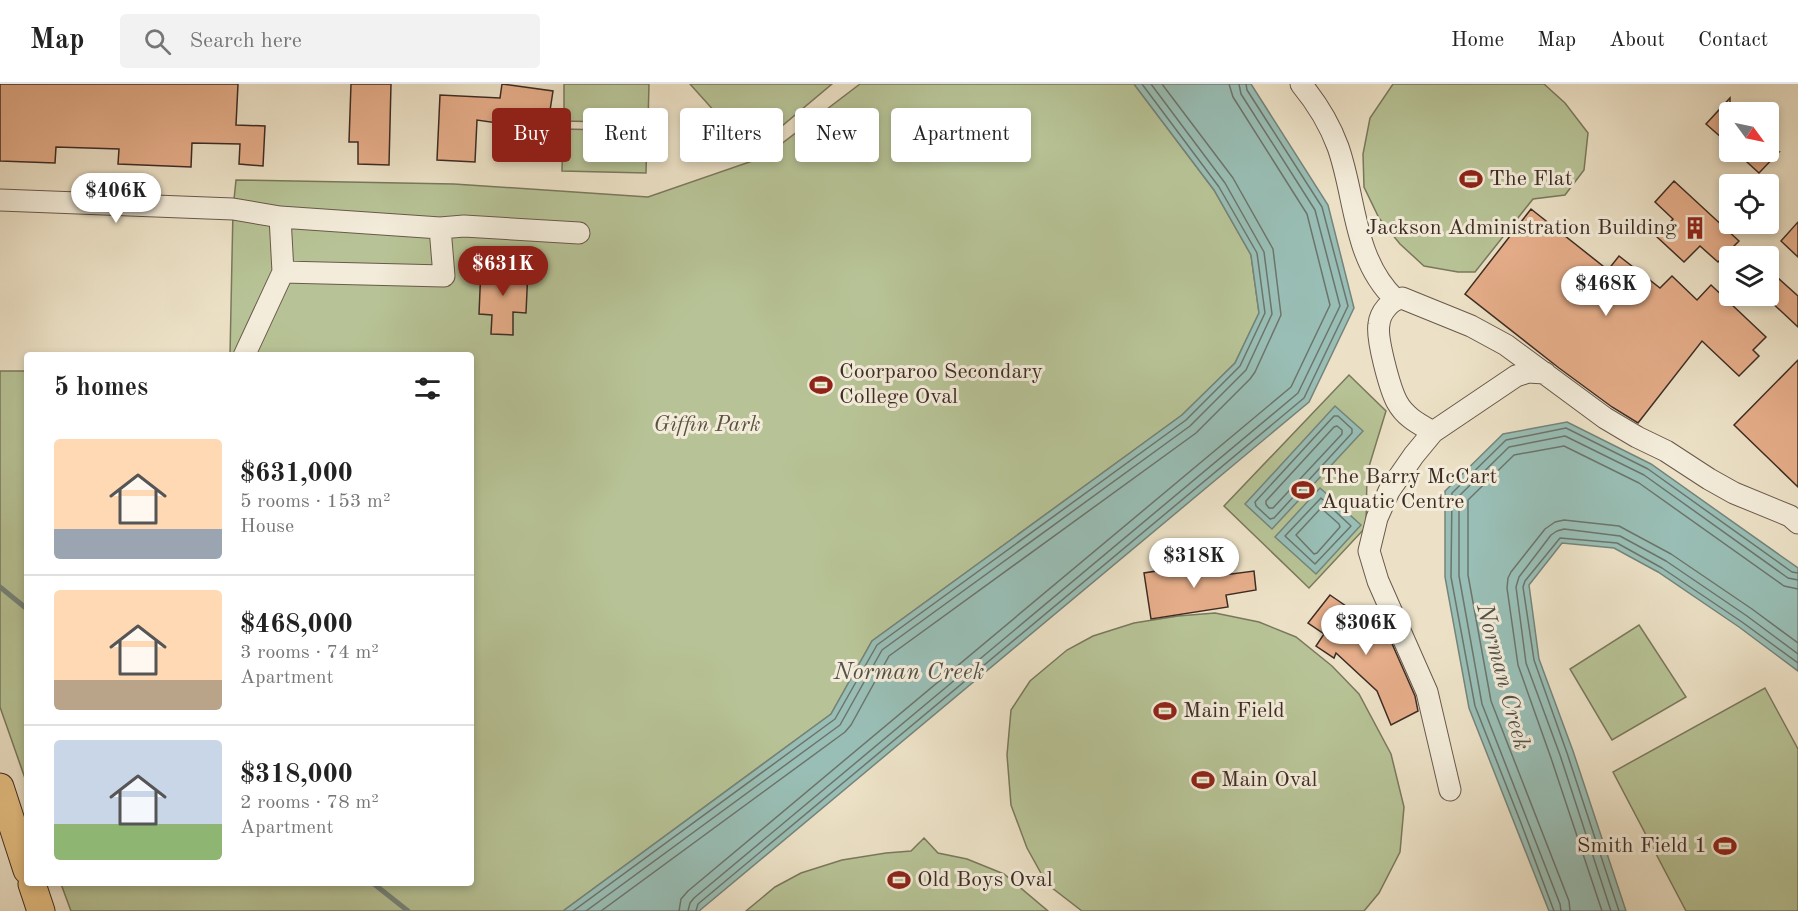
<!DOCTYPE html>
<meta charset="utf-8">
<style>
:root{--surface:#fff;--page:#f2f2f2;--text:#222;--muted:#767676;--line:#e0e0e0;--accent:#8f2418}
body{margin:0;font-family:"Old Standard TT",serif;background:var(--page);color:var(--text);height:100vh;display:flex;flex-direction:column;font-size:22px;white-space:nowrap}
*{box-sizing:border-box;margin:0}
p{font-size:20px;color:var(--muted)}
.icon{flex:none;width:33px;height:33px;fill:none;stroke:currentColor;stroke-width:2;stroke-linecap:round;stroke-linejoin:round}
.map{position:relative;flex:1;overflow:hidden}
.sheet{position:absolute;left:24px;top:268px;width:450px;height:534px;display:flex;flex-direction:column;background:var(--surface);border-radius:6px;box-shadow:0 3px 9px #0003}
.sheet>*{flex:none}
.banner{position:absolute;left:492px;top:24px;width:570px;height:54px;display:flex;gap:12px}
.needle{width:39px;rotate:123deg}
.buttons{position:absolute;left:1719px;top:18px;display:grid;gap:12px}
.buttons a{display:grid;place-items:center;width:60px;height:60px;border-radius:6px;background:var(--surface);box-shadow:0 3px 9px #0003;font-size:30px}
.price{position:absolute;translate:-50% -51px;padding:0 14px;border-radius:21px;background:#fff;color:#222;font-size:20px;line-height:39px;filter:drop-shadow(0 2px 3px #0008)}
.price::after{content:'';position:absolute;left:50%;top:36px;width:18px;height:14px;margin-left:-9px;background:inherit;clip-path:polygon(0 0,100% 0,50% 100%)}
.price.on{background:var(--accent);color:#fff}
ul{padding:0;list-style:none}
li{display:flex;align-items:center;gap:18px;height:150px;padding:0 30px}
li+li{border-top:2px solid var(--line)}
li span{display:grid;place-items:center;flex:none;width:168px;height:120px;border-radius:6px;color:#555}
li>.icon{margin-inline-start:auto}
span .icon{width:72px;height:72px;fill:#fffc;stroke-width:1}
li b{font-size:26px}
h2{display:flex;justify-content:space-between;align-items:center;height:72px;padding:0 30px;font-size:26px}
.chip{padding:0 21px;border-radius:6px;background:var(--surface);box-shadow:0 3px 9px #0003;font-size:21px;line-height:54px}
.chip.on{background:var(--accent);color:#fff}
header{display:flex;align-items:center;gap:36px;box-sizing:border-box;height:84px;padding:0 30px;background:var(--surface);border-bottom:2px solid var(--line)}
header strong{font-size:28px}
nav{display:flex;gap:33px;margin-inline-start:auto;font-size:21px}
.search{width:420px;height:54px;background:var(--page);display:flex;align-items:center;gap:15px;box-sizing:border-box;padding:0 21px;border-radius:6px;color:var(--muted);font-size:22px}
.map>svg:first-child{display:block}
.green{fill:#b7c396;stroke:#7a785d;stroke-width:1.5}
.water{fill:#99beb5;stroke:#75847b;stroke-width:1.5}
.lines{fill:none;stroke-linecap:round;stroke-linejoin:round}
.shore{stroke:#6c756c;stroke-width:1.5}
.stream{stroke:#75847b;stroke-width:5}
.building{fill:#e5ad89;stroke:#3e2c24;stroke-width:1.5}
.minor-casing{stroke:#6a594c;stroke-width:23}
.major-casing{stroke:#3e2c24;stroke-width:29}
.minor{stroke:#f3ecda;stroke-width:21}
.major{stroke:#e6c083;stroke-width:27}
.labels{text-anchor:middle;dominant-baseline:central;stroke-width:6;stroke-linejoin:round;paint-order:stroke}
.poi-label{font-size:22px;fill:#3e2c24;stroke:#f3ecda;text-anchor:start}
.park-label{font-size:22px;font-style:italic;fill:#5c5240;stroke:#f3ecda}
.water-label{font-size:24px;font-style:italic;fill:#555048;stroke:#f3ecda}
</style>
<header>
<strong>Map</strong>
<div class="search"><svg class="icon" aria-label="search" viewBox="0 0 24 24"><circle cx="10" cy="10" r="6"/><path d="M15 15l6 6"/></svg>Search here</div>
<nav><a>Home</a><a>Map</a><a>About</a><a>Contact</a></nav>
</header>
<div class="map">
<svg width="1798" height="827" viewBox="0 0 1798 827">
<rect width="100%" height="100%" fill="#ece1c6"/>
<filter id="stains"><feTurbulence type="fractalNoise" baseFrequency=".00333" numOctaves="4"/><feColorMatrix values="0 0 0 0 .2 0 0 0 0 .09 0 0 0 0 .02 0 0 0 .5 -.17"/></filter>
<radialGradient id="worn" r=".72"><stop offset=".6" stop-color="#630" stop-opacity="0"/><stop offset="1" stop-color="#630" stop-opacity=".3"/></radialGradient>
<path class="green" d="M564 0H649L648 39 564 37Z
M690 0H832L751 68Z
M860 0H1134L1214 106 1251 171 1259 229 1235 279 1182 331 872 557 831 630 563 827H71L61 800H471V272L228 271H230L233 125 236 96 454 100 648 113 764 73Z
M1393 0H1544L1565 19 1588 49 1584 86 1565 111 1533 115 1475 188H1458L1424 182 1400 160 1379 134 1364 103 1363 70 1370 34Z
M563 45 647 47 646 89 562 87Z
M0 287H27V700L0 623Z
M1349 291 1386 327 1367 389 1366 443 1309 504 1224 422Z
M1215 529 1259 538 1296 553 1332 582 1359 610 1391 670 1404 723 1400 768 1379 809 1364 827H1082L1047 800 1027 764 1011 721 1007 671 1011 626 1030 597 1067 566 1093 552 1134 539 1178 532Z
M1639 541 1686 613 1612 656 1570 585Z
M1765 604 1798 665V827H1686L1613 688Z
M924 754 938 769 967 775 1004 790 1048 827H746L775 803 801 789 842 776 886 769 911 767Z"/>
<path class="water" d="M1134 0H1251L1328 121 1354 224 1309 318 699 827H563L831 630 872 557 1182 331 1235 279 1259 229 1251 171 1214 106Z
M1335 322 1363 347 1272 445 1245 420Z
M1567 338 1651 380 1798 484V587L1739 543 1658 488 1614 464 1562 459 1529 501 1539 575 1573 667 1626 827H1549L1469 624 1445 493V407L1503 350Z
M1320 404 1361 441 1316 490 1275 453Z"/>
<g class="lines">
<path class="shore" d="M1334 332H1338L1352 345V349L1274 434 1270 435 1256 422 1255 418Z
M1337 342 1342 346V350L1273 424H1269L1266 420V417L1334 343Z
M1321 414 1351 442 1315 480 1285 452Z
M1321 424 1339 440 1340 443 1317 469 1314 470 1296 451Z
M573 827 835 635 877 561 1186 336 1240 282 1265 229 1257 169 1219 103 1142 0
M586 827 840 641 882 566 1190 342 1246 286 1272 230 1264 168 1225 99 1151 0
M601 827 845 648 851 641 889 572 1196 349 1250 295 1255 288 1281 231 1273 165 1233 94 1162 0
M679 827 681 815 688 807 1291 303 1330 221 1307 130 1233 13 1229 0
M688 827 690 819 694 814 1298 309 1340 222 1315 126 1241 10 1239 0
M696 827 698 820 1304 314 1348 222 1322 123 1247 6 1246 0
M1554 827 1521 739 1475 622 1451 493 1452 409 1506 356 1566 344 1648 385 1792 488 1798 489
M1561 827 1560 820 1482 620 1459 492V412L1509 363 1565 352 1644 391 1788 494 1798 496
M1570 827 1569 817 1491 617 1468 491V416L1514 371 1564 362 1639 399 1784 502 1798 505
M1602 827 1551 674 1518 581 1507 504 1508 494 1511 488 1545 445 1555 438 1564 436 1619 442 1671 470 1752 525 1798 559
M1611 827 1560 671 1526 579 1516 503 1519 493 1551 451 1557 447 1564 445 1620 452 1666 477 1747 532 1798 570
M1619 827 1567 669 1534 576 1523 503 1525 497 1560 454 1617 459 1662 484 1742 538 1798 579"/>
<path class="stream" d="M0 503 27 525
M374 800 408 827"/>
</g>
<path class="building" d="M0 0H238L236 41 265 42 263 82 239 80 240 60 192 59 191 83 118 80 119 65 56 63 55 79 0 77Z
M351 0H391L389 81 358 80V58H349Z
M502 0 553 7 547 46 477 36 475 78 437 76 440 11 500 14Z
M1730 14V61L1706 40Z
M1736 68H1779L1759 89Z
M1674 97 1739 157 1718 178 1700 162 1684 178 1657 153 1673 135 1655 118Z
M1531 125 1608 186 1619 172 1660 204 1672 192 1697 216 1711 201 1766 253 1753 266 1759 272 1739 292 1702 257 1638 339 1612 323 1559 284 1465 210Z
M1798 138V173L1781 157Z
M481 183 528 185 526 229 513 228V251L491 250 492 231 479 230Z
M1768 185 1798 212V243L1768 215Z
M1798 276V403L1734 341Z
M1222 477 1224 491 1254 487 1256 506 1226 511 1228 523 1151 535 1144 489Z
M1330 511 1384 548 1386 546 1415 612 1418 627 1391 641 1377 607 1336 569 1334 574 1316 562 1324 550 1308 539Z"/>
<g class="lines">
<g class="minor-casing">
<path id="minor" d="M1301 0C1315 17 1330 41 1338 63 1356 114 1353 175 1395 215
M0 116 233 125 280 133 440 144 464 142 579 149
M280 133 283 188 444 192 440 144
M244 272 283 188
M1545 289 1528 288 1516 292 1433 348C1419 340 1405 333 1397 318 1390 305 1376 254 1379 240 1380 229 1390 216 1402 214L1471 242 1506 261 1605 334 1637 353 1666 367 1709 395 1734 409 1790 432 1798 439
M1433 348 1414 371 1389 407 1377 434 1369 467 1378 497 1427 608 1450 706"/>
</g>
<g class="major-casing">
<path id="major" d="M0 703 27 786
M32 800 41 827"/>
</g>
<use href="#minor" class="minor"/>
<use href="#major" class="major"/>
</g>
<defs>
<g id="stadium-bare" transform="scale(1.8)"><path d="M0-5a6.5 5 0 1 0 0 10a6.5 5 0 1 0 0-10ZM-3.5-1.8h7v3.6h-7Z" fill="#8f2418" stroke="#f3ecda" stroke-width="2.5" paint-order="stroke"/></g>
<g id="building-bare" transform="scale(1.8)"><path d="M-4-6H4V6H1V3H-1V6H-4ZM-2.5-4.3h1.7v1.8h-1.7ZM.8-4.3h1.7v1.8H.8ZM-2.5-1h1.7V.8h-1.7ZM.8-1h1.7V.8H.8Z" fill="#8f2418" stroke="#f3ecda" stroke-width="2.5" paint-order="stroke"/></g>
</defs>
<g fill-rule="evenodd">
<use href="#stadium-bare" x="1471" y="95"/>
<use href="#building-bare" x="1695" y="144"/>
<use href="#stadium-bare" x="821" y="301"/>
<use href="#stadium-bare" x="1303" y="406"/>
<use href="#stadium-bare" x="1165" y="627"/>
<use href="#stadium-bare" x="1203" y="696"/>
<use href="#stadium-bare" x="1725" y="762"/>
<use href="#stadium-bare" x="899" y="796"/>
</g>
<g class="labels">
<g class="poi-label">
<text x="1489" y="95">The Flat</text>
<text x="1677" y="144" text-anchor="end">Jackson Administration Building</text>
<text x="839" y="288">Coorparoo Secondary<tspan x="839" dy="25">College Oval</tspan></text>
<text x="1321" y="393">The Barry McCart<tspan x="1321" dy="25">Aquatic Centre</tspan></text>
<text x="1183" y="627">Main Field</text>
<text x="1221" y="696">Main Oval</text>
<text x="1707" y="762" text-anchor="end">Smith Field 1</text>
<text x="917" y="796">Old Boys Oval</text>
</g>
<g class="park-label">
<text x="707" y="341">Giffin Park</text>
</g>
<g class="water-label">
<text x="909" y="589">Norman Creek</text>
<text transform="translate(1502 593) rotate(75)">Norman Creek</text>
</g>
</g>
<rect width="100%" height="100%" filter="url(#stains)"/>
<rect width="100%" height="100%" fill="url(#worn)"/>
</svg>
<div class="buttons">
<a><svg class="needle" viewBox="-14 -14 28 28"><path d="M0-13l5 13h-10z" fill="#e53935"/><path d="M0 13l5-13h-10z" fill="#767676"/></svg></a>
<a><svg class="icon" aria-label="locate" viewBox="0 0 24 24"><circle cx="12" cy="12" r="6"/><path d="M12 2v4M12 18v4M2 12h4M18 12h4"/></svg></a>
<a><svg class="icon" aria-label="layers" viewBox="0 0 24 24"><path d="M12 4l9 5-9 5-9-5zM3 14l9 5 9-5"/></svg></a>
</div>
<b class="price" style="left:116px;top:140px">$406K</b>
<b class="price on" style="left:503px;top:213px">$631K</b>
<b class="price" style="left:1606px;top:233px">$468K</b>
<b class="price" style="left:1194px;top:505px">$318K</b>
<b class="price" style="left:1366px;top:572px">$306K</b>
<div class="banner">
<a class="chip on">Buy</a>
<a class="chip">Rent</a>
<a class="chip">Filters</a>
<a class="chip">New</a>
<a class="chip">Apartment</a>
</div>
<section class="sheet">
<h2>5 homes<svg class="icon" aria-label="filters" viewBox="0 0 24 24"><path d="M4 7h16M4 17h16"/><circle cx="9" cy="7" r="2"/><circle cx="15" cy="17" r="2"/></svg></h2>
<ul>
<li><span style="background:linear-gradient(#ffd9b3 75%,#9aa5b1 0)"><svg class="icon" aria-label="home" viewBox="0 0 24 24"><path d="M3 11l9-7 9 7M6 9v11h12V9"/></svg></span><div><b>$631,000</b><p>5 rooms · 153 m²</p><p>House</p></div></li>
<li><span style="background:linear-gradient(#ffd9b3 75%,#b9a48a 0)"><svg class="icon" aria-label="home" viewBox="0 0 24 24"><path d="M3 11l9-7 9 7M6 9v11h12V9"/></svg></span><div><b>$468,000</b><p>3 rooms · 74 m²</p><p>Apartment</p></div></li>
<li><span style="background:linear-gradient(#c9d6e8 70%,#8fb573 0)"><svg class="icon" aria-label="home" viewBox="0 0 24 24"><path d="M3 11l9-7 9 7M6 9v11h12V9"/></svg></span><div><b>$318,000</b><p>2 rooms · 78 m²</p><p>Apartment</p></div></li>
</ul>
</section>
</div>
